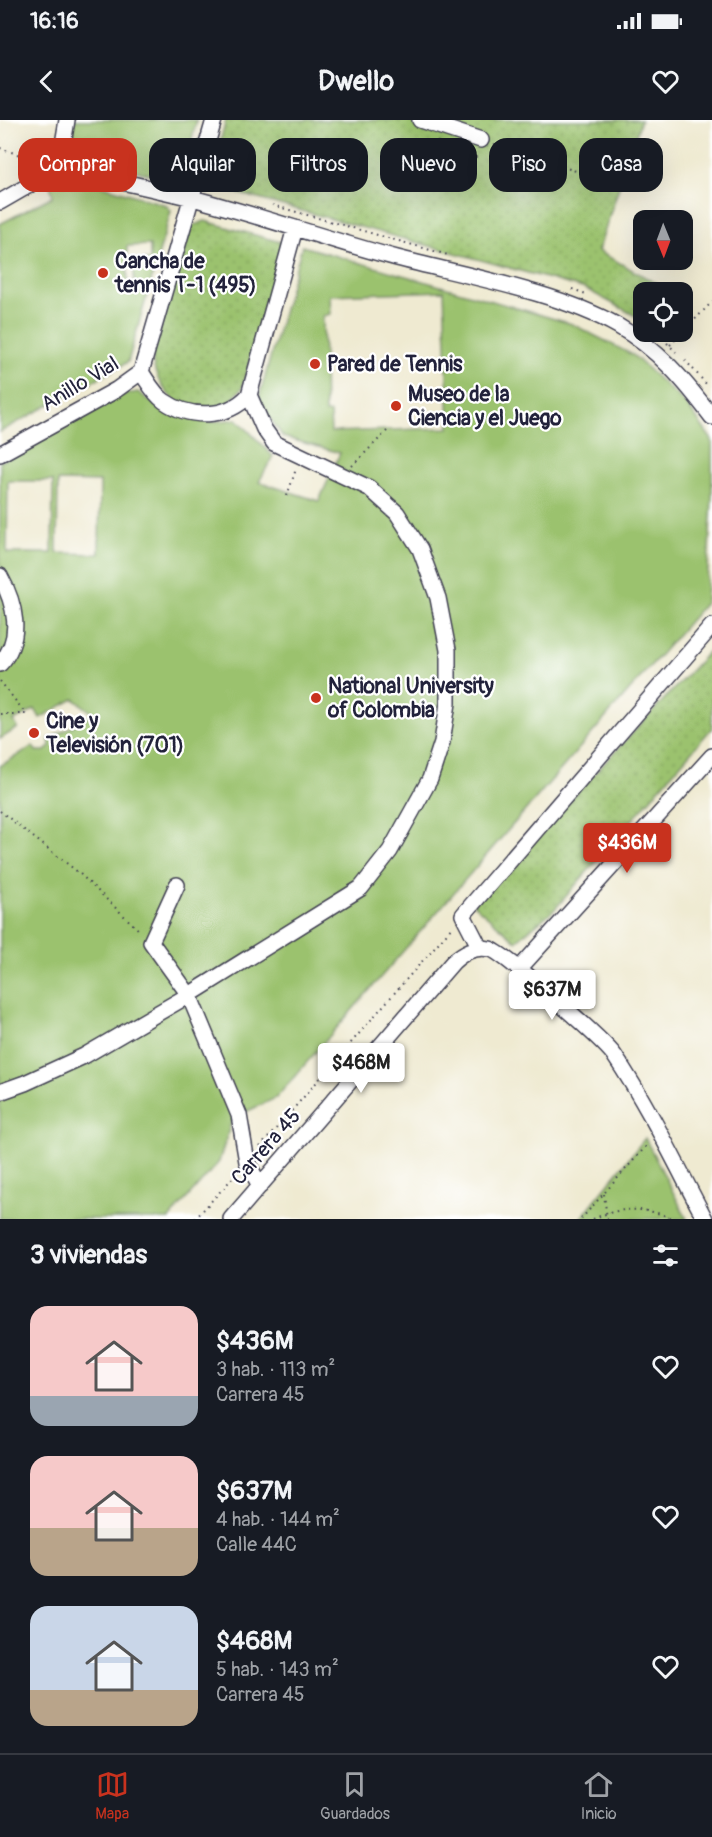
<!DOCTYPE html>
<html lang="es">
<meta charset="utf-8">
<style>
:root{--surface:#171b24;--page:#20242c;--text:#f1f3f6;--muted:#9ea1a6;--line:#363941;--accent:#c8321e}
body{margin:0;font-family:Pangolin,sans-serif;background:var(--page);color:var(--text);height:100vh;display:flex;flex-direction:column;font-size:22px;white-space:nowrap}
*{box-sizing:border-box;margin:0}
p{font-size:20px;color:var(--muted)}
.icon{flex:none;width:33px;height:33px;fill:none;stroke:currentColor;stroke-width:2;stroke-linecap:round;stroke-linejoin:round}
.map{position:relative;height:1099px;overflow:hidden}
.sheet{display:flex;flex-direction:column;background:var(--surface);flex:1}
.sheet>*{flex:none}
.banner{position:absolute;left:18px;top:18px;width:676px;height:54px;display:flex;gap:12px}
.needle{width:39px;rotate:179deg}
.fabs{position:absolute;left:633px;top:90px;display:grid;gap:12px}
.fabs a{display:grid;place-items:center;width:60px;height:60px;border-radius:12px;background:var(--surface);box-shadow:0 6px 24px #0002;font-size:30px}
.price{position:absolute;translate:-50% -51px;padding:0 14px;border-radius:6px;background:#fff;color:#222;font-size:20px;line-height:39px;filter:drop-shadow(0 2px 3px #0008)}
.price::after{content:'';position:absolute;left:50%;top:36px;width:18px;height:14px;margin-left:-9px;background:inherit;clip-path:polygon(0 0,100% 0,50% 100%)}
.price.on{background:var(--accent);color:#fff}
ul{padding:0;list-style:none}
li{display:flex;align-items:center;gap:18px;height:150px;padding:0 30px}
li span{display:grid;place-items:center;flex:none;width:168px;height:120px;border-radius:18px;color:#555}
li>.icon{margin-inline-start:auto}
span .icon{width:72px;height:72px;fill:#fffc;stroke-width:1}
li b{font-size:26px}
h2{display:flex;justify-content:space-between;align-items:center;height:72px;padding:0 30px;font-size:26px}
.tag{padding:0 21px;border-radius:18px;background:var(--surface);box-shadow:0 6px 24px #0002;font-size:21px;line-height:54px}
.tag.on{background:var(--accent);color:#fff}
.status{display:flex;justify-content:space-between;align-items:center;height:42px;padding:0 30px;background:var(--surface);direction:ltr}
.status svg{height:16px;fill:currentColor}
header{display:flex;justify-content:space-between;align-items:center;height:78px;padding:0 30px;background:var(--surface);font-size:27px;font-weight:700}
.dock{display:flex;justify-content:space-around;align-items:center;height:84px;border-top:2px solid var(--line);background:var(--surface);font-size:16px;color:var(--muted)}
.dock a{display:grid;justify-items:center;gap:3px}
.dock .on{color:var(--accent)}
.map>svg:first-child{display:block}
.grass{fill:url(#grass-dots);stroke:#5e7254;stroke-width:1.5}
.green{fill:#9bc26e;stroke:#5e7254;stroke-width:1.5;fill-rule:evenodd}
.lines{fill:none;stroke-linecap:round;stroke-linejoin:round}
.minor-casing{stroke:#414052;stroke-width:18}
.path{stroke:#414052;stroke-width:2;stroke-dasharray:1.5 4.5;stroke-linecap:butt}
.minor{stroke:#fff;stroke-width:15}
.poi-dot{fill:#c8321e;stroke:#fff;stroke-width:2}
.labels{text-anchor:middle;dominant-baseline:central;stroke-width:4.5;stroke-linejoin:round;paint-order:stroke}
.poi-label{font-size:21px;font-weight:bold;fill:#22223b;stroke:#fff;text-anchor:start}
.street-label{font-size:21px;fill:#22223b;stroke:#fff}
</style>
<div class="status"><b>16:16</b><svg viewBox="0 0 49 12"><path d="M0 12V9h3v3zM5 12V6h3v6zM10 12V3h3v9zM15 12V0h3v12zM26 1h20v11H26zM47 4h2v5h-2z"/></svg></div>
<header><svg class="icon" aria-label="back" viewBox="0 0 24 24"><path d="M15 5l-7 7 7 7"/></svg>Dwello<svg class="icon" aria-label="heart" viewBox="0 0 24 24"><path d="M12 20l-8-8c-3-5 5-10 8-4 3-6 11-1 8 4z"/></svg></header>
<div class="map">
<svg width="712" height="1099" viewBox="0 0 712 1099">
<defs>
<pattern id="grass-dots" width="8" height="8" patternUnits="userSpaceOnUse" patternTransform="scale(1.5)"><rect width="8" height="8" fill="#9bc26e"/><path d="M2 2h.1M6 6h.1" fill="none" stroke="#85a660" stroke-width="1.8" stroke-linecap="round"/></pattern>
</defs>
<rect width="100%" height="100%" fill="#fff"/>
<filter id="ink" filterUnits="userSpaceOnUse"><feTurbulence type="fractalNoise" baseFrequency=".0167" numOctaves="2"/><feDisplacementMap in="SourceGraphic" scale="12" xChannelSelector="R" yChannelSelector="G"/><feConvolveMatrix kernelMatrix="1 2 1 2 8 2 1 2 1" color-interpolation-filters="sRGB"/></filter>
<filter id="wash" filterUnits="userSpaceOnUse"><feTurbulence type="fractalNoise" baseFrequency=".008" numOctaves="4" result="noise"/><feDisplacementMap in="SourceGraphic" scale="24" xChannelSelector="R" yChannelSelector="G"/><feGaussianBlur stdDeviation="1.35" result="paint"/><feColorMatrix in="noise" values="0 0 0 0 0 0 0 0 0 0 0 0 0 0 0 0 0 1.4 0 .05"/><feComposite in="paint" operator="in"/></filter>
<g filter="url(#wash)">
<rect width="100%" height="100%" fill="#efead1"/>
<path class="grass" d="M226 0H641L598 131 672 172H644L643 200 586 169 208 65Z
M205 101 284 123 285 131 242 268 226 287C215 287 197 291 187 287 167 280 154 257 152 237L191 106Z
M712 528V608L555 789 516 821 473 784Z"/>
<path class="green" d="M73 0H197L180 62 66 33Z
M67 55 166 85 171 91 128 242 0 312V104L53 76 50 65ZM150 125V140L134 141V169L128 174 127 126Z
M302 126 572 204 633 235 687 285 712 320V378L706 482 276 978 239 995 231 1003 219 1042 169 1099H0V646L33 626 36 631H45L50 626 49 619 94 594 74 579 40 598 35 589 14 601 18 608 0 619V342L119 275 138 272 166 293 210 302 237 299 273 336 259 362 319 381 340 333 283 317 258 281ZM444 171 449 308 331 312 330 293H325L323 196 331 194 330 175ZM8 361H53L52 433H7ZM58 361 100 362 99 434 57 433Z
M645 1018 687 1099H580Z"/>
</g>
<g filter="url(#ink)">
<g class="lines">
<g class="minor-casing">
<path id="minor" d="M420 0 481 20
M59 48 67 0
M0 82 59 48C103 58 148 67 192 78 261 96 329 120 397 138 466 156 558 172 618 206 658 229 685 261 712 297
M141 252C148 262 154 274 164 281 190 299 227 299 249 275
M0 334 116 270 141 252 214 0
M0 456C15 483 24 518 0 544
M177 765 151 822 189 875 239 995 247 1042 260 1066
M480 828 463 795 712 506
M519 849 712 636
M0 972 25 963 84 936 189 875 361 768 390 731 430 659 442 622 448 583V530L438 478 420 429 397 393 369 368 274 323 264 309 249 275 295 108
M231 1099 453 842C464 832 475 826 490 829 504 832 604 921 614 935 649 987 676 1044 705 1099"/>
</g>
<path class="path" d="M438 21 433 42C437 57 454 66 467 54 473 49 475 40 477 33
M494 24 603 60
M0 28 40 42
M272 85 448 135
M572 169 586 174
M667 223 676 232
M670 225 712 182
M685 240 707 265
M352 346 388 310
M287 376 296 349
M0 561 26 594
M0 594H26
M0 691 79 753 141 812
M260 1027 453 806
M604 1074 607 1099
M195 1099 238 1052
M581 1099 649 1023
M593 1099C621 1086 646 1087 674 1099"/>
<use href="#minor" class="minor"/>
</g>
</g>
<g class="poi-dot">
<circle cx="103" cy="153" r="6"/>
<circle cx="315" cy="244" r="6"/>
<circle cx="396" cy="286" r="6"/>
<circle cx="316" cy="578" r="6"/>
<circle cx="34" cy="613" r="6"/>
</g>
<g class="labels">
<g class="poi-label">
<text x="115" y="141">Cancha de<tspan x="115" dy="24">tennis T-1 (495)</tspan></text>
<text x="327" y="244">Pared de Tennis</text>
<text x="408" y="274">Museo de la<tspan x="408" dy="24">Ciencia y el Juego</tspan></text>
<text x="328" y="566">National University<tspan x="328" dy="24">of Colombia</tspan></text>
<text x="46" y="601">Cine y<tspan x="46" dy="24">Televisión (701)</tspan></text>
</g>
<g class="street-label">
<text transform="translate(80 264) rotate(-31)">Anillo Vial</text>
<text transform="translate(266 1027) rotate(-49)">Carrera 45</text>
</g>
</g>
</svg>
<div class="fabs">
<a><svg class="needle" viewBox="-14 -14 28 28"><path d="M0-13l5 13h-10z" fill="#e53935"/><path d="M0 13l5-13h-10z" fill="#9ea1a6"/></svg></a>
<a><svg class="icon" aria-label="locate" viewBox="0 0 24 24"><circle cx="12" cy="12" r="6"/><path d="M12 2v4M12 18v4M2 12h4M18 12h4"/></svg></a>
</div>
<b class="price on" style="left:627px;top:754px">$436M</b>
<b class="price" style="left:552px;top:901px">$637M</b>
<b class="price" style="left:361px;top:974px">$468M</b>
<div class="banner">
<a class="tag on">Comprar</a>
<a class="tag">Alquilar</a>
<a class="tag">Filtros</a>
<a class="tag">Nuevo</a>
<a class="tag">Piso</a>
<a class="tag">Casa</a>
</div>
</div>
<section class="sheet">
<h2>3 viviendas<svg class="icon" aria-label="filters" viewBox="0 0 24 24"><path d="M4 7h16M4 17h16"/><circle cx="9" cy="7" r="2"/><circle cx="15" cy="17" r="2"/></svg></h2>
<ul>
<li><span style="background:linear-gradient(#f6c9c9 75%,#9aa5b1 0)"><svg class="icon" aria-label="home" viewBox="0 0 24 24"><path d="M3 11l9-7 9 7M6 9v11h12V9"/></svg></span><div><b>$436M</b><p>3 hab. · 113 m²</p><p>Carrera 45</p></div><svg class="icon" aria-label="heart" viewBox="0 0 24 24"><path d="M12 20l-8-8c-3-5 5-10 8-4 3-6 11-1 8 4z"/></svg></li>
<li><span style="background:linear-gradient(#f6c9c9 60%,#b9a48a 0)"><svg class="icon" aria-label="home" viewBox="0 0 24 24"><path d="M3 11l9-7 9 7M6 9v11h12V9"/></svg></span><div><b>$637M</b><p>4 hab. · 144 m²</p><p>Calle 44C</p></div><svg class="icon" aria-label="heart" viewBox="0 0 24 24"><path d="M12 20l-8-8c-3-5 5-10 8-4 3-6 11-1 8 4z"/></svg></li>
<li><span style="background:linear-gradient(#c9d6e8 70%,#b9a48a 0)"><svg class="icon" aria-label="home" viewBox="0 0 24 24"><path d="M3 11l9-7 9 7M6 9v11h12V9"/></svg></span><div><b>$468M</b><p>5 hab. · 143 m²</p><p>Carrera 45</p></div><svg class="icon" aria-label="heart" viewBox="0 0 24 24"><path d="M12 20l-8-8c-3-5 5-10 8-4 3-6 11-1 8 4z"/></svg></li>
</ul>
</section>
<nav class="dock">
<a class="on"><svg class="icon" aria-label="map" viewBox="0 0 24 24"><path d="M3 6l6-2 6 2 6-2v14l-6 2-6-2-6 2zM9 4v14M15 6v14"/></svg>Mapa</a>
<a><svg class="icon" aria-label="saved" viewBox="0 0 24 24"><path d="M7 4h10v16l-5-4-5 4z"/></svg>Guardados</a>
<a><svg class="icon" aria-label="home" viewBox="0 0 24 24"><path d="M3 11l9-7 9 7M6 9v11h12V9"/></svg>Inicio</a>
</nav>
